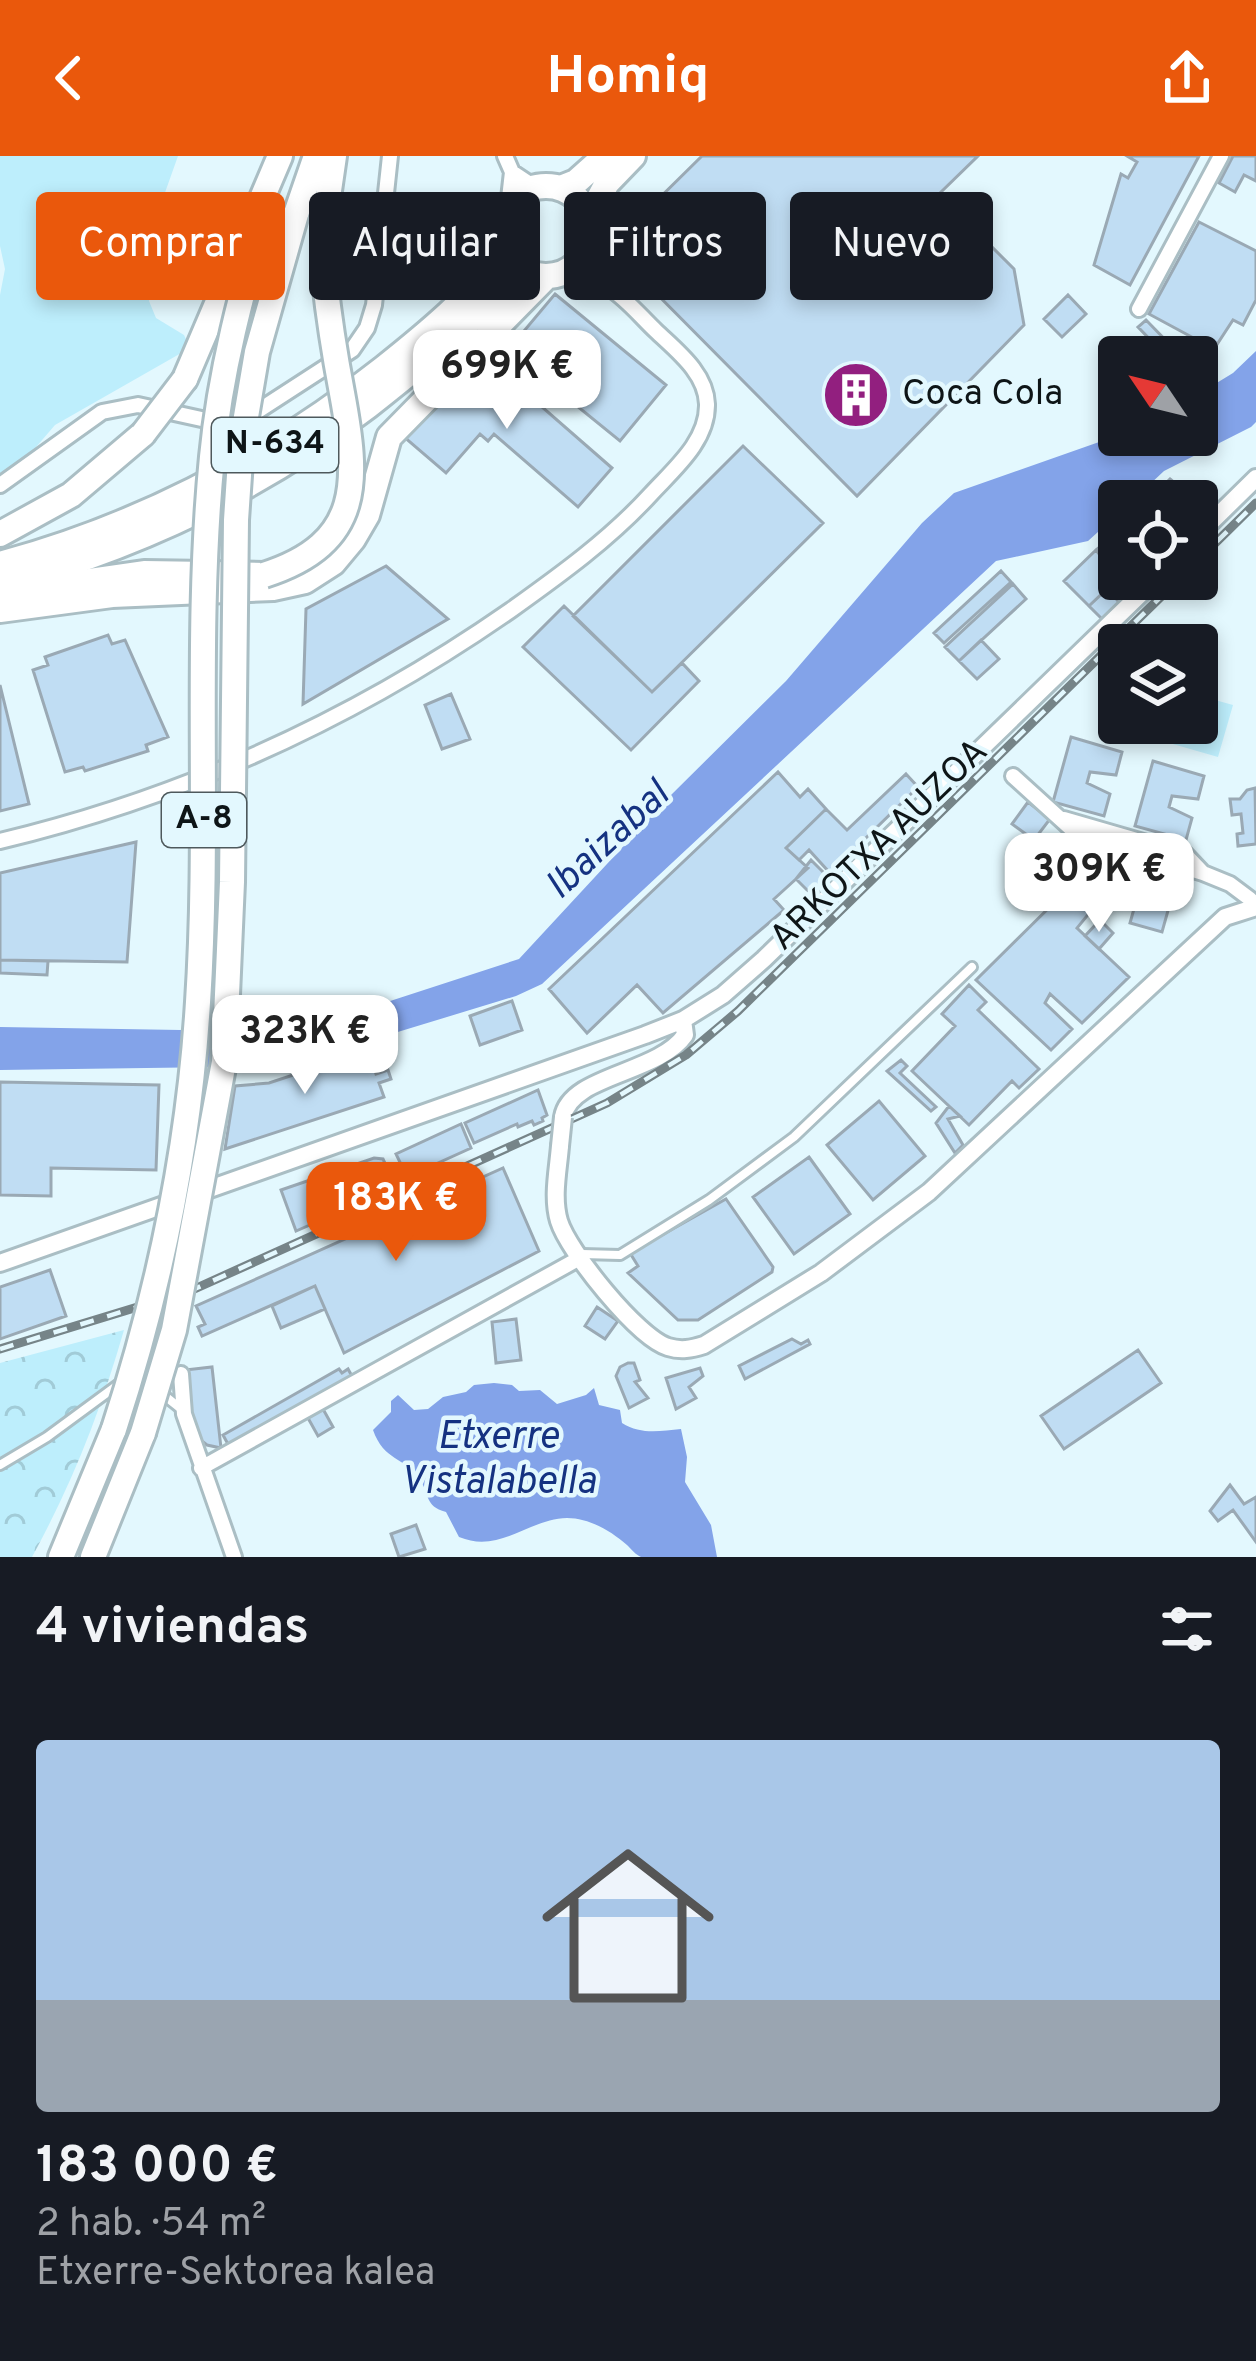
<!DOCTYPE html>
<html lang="es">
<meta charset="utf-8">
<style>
:root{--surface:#171b24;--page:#242831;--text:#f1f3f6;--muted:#9ea1a6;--line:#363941;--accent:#ea580c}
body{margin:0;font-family:Overpass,sans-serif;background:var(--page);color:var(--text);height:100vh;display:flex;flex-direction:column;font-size:45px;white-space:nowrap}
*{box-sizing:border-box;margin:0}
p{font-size:39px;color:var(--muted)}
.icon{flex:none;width:66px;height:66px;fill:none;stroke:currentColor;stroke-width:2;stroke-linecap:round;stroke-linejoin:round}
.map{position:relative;height:1401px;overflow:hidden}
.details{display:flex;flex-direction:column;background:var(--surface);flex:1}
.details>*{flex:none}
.banner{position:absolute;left:36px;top:36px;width:1185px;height:108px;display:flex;gap:24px}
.needle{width:78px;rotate:305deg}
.tools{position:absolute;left:1098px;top:180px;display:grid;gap:24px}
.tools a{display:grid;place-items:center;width:120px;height:120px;border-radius:12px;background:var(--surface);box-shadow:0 6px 18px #0003;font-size:60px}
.price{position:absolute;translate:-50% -102px;padding:0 27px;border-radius:24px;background:#fff;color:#222;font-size:39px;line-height:78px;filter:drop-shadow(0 3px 6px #0008)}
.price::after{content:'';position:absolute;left:50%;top:72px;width:36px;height:27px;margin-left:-18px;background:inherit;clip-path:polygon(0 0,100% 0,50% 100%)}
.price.active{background:var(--accent);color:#fff}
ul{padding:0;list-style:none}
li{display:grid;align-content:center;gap:24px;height:636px;padding:0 36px}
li+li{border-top:3px solid var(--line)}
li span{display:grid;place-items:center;height:372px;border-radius:12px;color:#555}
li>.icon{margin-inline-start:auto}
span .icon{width:216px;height:216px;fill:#fffc;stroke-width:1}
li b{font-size:51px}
h2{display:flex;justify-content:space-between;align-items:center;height:144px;padding:0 36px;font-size:51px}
.pill{padding:0 42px;border-radius:12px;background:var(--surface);box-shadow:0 6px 18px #0003;font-size:42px;line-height:108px}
.pill.active{background:var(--accent);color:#fff}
header{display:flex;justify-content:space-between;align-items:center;height:156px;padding:0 36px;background:var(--accent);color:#fff;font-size:54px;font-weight:700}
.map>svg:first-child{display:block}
.grass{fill:#bdeefc}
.park{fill:url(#park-crowns)}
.water{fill:#83a3e9}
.building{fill:#c0ddf3;stroke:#9aa9b4;stroke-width:3}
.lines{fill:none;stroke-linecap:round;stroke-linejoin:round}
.service-casing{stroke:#aabec4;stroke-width:14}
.minor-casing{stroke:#aabec4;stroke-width:20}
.tertiary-casing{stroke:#aabec4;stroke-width:22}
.trunk-casing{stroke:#aabec4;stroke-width:30}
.motorway-casing{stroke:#aabec4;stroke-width:30}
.service{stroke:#fff;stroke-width:8}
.minor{stroke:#fff;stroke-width:14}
.tertiary{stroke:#fff;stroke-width:16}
.trunk{stroke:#fff;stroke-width:24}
.motorway{stroke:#fff;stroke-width:24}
.rail-casing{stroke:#768488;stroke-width:9}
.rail{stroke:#e3f8fe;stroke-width:4.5;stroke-dasharray:14;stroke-linecap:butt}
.tertiary-bridge-casing{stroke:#aabec4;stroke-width:22;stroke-linecap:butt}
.motorway-bridge-casing{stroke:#aabec4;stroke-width:30;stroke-linecap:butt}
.tertiary-bridge{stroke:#fff;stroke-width:16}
.motorway-bridge{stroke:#fff;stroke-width:24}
.labels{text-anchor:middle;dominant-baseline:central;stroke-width:9;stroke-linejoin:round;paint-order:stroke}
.shield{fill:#e3f8fe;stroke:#4e595c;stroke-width:3}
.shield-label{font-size:33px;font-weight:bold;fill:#0e1517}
.poi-label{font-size:36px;fill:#0e1517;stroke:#e3f8fe;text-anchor:start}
.street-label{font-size:36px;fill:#0e1517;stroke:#e3f8fe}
.water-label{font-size:39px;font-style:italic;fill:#153281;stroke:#e3f8fe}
</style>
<header><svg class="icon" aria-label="back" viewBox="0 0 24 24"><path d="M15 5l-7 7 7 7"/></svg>Homiq<svg class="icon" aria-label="share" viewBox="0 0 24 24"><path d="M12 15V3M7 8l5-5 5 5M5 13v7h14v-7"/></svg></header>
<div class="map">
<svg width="1256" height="1401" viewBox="0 0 1256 1401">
<defs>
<pattern id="park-crowns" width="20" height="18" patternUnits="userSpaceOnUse" patternTransform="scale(3)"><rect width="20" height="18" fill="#bdeefc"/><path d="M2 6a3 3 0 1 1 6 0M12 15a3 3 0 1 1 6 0" fill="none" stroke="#a1cbd7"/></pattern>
</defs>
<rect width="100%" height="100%" fill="#e3f8fe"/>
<path class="grass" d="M0 0H178L162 45 166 90 151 126 149 145 156 162 184 179 190 192 55 269 0 333V139L5 113 0 90Z
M1197 539 1233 549 1218 601 1124 574 1126 567H1197Z"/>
<path class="park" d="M124 1174C101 1254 72 1328 32 1401H0V1207Z"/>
<path class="water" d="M1256 195V266L1251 271 1164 315 1132 345H1119V357L1088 385 996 405 542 828 516 840 286 910 0 914V871L295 876 519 803 669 641 786 525 922 367 954 337 1119 279H1197V239L1233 217Z
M494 1227 512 1229 519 1235 540 1234 557 1248 586 1239 594 1232 599 1249 620 1254 622 1267C641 1279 660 1275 681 1273L687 1301 685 1326 711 1369 717 1401C698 1401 658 1401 641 1401 636 1399 631 1393 627 1389 611 1375 589 1362 567 1362 528 1363 500 1398 459 1381L446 1356C424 1350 430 1338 419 1322 404 1301 384 1305 373 1274L391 1256V1245L398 1239 414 1254 428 1253 443 1241 466 1236 474 1229Z"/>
<path class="building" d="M702 0H978L939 38 1014 113 1024 169 857 340 629 110 639 100 630 91 642 79 632 69Z
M1127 0H1199L1130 129 1094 109 1121 18 1128 22 1137 6Z
M1233 0H1256V25L1244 19 1235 36 1219 27Z
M1199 66 1256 95V144L1243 169 1233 164 1214 193 1149 158Z
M555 138 666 229 620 285 508 194Z
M1068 139 1086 158 1062 181 1044 163Z
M1146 164 1182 201H1167L1138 171Z
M487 203 612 312 578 351 494 278 488 285 480 278 446 317 404 281 455 226 459 230Z
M743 290 823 367 652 536 573 460Z
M1170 323 1192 342 1150 345 1149 344Z
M1110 382 1119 392V418L1096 394Z
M1096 394 1119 423 1133 434 1120 447 1107 433 1089 450 1064 425Z
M386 410 448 463 303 548 306 453Z
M1001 415 1011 426 944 487 934 477Z
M1013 428 1026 443 959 505 945 491Z
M1107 433 1120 447 1103 464 1089 450Z
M564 450 652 536 682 507 699 525 631 594 523 491Z
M108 479 112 488 125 484 168 581 146 589 148 595 85 615 83 611 65 616 33 514 48 509 45 501Z
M981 484 999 503 977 523 959 505Z
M0 529 29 648 0 655Z
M451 538 470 583 442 593 425 549Z
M1071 581 1122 596 1116 619 1090 616 1087 627 1110 638 1104 660 1053 646Z
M1153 605 1204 620 1198 643 1172 640 1169 651 1192 662 1186 684 1135 670Z
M778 616 800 641 808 633 826 653 786 692 808 712 774 743 784 754 663 857 637 829 587 877 549 833Z
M906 618 918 631 830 717 809 694 799 704 786 692 826 653 847 674Z
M1255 632 1256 688 1238 690 1237 678 1243 677 1241 658 1232 659 1230 643H1240L1247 634Z
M1028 646 1050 663 1034 684 1012 668Z
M136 686 127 806 0 804V717Z
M811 704 827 720 810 737 796 723Z
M1067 734 1091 755 1077 772 1129 821 1082 867 1050 838 1045 847 1072 873 1051 894 976 824Z
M1137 742 1169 751 1162 776 1130 767Z
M1100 764 1113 777 1099 793 1085 780Z
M0 804 48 805 47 819 0 817Z
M969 829 986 846 978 854 1039 913 1019 932 1012 925 969 969 912 915 955 870 942 858Z
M512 845 522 874 480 889 470 860Z
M369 894 371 901 390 894 393 902 373 908 376 918 388 914 391 923 379 927 384 941 225 993 235 930 269 927Z
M901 904 907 910 900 917 936 951 931 955 887 915Z
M0 926 159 929 156 1014 51 1012V1040L0 1039Z
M538 934 547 959 542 962 543 965 534 969 532 965 518 971 517 968 474 987 465 967Z
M879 945 925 1000 873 1044 827 989Z
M949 950 960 960 948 963 963 989 955 997 936 967Z
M461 968 471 992 407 1021 396 998Z
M809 1001 850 1058 794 1098 753 1041Z
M374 1002 383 1003 396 1031 296 1075 281 1034Z
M503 1012 539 1095 344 1197 315 1130 202 1180 198 1171 205 1168 196 1150Z
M726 1043 773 1111 772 1116 698 1164H678L628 1117 638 1110 630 1097Z
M50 1114 66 1160 0 1183V1131Z
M315 1130 325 1153 281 1172 272 1150Z
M597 1151 618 1165 605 1183 585 1170Z
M516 1163 521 1204 496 1207 492 1166Z
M792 1183 801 1188 808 1184 810 1188 745 1223 739 1210Z
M1138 1194 1161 1227 1064 1293 1041 1260Z
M628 1207H634L640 1224 635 1226 648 1242 629 1252 616 1220 620 1211Z
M212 1211 221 1292 207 1289 193 1278 185 1214Z
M700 1212 703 1220 689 1231 696 1242 676 1253 666 1222Z
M339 1213 342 1217 348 1213 353 1222 229 1290 223 1279Z
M323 1253 333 1271 318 1280 308 1262Z
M1230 1329 1244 1348 1256 1341V1386L1233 1354 1218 1365 1210 1355Z
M416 1369 425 1393 399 1401 391 1378Z"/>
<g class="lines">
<g class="service-casing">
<path id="service" d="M582 1098 620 1099 709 1044 794 981 972 811
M133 1226 146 1225 180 1252
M0 1309 47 1281 119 1228"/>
</g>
<g class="minor-casing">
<path id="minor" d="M505 0 512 16 508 51
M512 16 536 32
M591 80 610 132
M1139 153 1221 0
M0 329 102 256 138 249 206 264H244L352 194 367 172 374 149 390 0
M1013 620 1078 679 1203 717 1230 728 1250 743
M1064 663 1185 698 1203 717
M0 685C184 641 356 562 511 454 560 419 610 383 651 338 674 313 708 285 707 248 706 217 677 195 656 175 642 162 626 142 609 132 597 125 580 121 567 115
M181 1218 184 1258 234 1401
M201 1312 578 1103"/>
</g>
<g class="tertiary-casing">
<path id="tertiary" d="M1197 380 1256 322
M563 961C570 919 658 918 685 879L683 864
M560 990C558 1015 552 1041 559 1065 568 1095 638 1182 668 1191 681 1195 691 1193 704 1189L821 1117 929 1036 1225 761 1256 751
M0 1107 645 879 683 864 723 839 764 803 1156 423"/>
</g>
<g class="trunk-casing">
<path id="trunk" d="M501 75a45 45 0 1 1 90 0a45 45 0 1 1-90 0Z
M561 32 576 26 605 0
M589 61 607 27 633 0
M0 408C141 370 270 302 384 212 428 177 471 141 505 97
M0 428C133 393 259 333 368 250 397 227 426 204 453 180 478 158 500 131 531 117
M0 454 112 439 273 432 305 425 333 407 353 383 367 359 389 281 547 120"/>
</g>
<g class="motorway-casing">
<path id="motorway" d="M296 58 316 0
M325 125 324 69 334 0
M185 223 280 0
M0 378 71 339 143 278
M0 438 144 417 264 419
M61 1401 114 1273
M93 1401 143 1277"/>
</g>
<use href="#service" class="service"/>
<use href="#minor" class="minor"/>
<use href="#tertiary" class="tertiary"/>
<use href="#trunk" class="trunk"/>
<use href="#motorway" class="motorway"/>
<g class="rail-casing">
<path id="rail" d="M1197 405 1256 347
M0 1193 190 1135 607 947 686 899 738 855 1179 423"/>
</g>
<use href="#rail" class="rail"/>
<g class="tertiary-bridge-casing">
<path id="tertiary-bridge" d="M560 990 563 961"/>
</g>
<g class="motorway-bridge-casing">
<path id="motorway-bridge" d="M143 278 185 223
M264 419C364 387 358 324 342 237 335 200 329 163 325 125
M114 1273C159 1135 189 991 198 846 210 664 194 482 212 301 220 216 242 134 266 52
M143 1277 174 1174 224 906 232 726 236 364 241 290 257 196 296 58"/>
</g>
<use href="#tertiary-bridge" class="tertiary-bridge"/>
<use href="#motorway-bridge" class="motorway-bridge"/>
</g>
<defs>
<g id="building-disc" transform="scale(3.45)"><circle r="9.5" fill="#921f7f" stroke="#e3f8fe"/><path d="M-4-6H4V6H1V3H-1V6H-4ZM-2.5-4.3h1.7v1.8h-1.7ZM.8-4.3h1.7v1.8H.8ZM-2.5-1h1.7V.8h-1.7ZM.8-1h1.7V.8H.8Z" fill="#fff"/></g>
</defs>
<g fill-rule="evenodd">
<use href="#building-disc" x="856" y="239"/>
</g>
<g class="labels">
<g class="shield">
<rect x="212" y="262" width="126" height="54" rx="9"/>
<rect x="162" y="637" width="84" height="54" rx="9"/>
</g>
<g class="shield-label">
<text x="275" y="289">N-634</text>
<text x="204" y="664">A-8</text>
</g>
<g class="poi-label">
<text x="902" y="239">Coca Cola</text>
</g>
<g class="street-label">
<text transform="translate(880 690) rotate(-44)">ARKOTXA AUZOA</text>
</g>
<g class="water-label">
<text transform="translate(609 686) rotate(-43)">Ibaizabal</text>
<text x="498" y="1282">Etxerre<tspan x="498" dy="45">Vistalabella</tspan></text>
</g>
</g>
</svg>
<div class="tools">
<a><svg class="needle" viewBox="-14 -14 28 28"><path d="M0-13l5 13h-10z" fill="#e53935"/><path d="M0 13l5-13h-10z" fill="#9ea1a6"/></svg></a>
<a><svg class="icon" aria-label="locate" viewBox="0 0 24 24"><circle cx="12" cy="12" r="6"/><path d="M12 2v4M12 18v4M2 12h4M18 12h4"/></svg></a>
<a><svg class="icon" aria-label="layers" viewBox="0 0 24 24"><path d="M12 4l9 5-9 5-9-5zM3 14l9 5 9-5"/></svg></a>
</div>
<b class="price" style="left:507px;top:276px">699K €</b>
<b class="price" style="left:1099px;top:779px">309K €</b>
<b class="price" style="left:305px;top:941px">323K €</b>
<b class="price active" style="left:396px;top:1108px">183K €</b>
<div class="banner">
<a class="pill active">Comprar</a>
<a class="pill">Alquilar</a>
<a class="pill">Filtros</a>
<a class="pill">Nuevo</a>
</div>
</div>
<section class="details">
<h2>4 viviendas<svg class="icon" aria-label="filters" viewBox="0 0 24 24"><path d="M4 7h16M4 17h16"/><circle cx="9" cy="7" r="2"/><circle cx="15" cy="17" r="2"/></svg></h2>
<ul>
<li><span style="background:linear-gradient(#a9c7e8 70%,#9aa5b1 0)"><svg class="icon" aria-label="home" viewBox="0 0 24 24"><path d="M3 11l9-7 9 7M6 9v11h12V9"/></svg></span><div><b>183 000 €</b><p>2 hab. · 54 m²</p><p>Etxerre-Sektorea kalea</p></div></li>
</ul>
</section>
